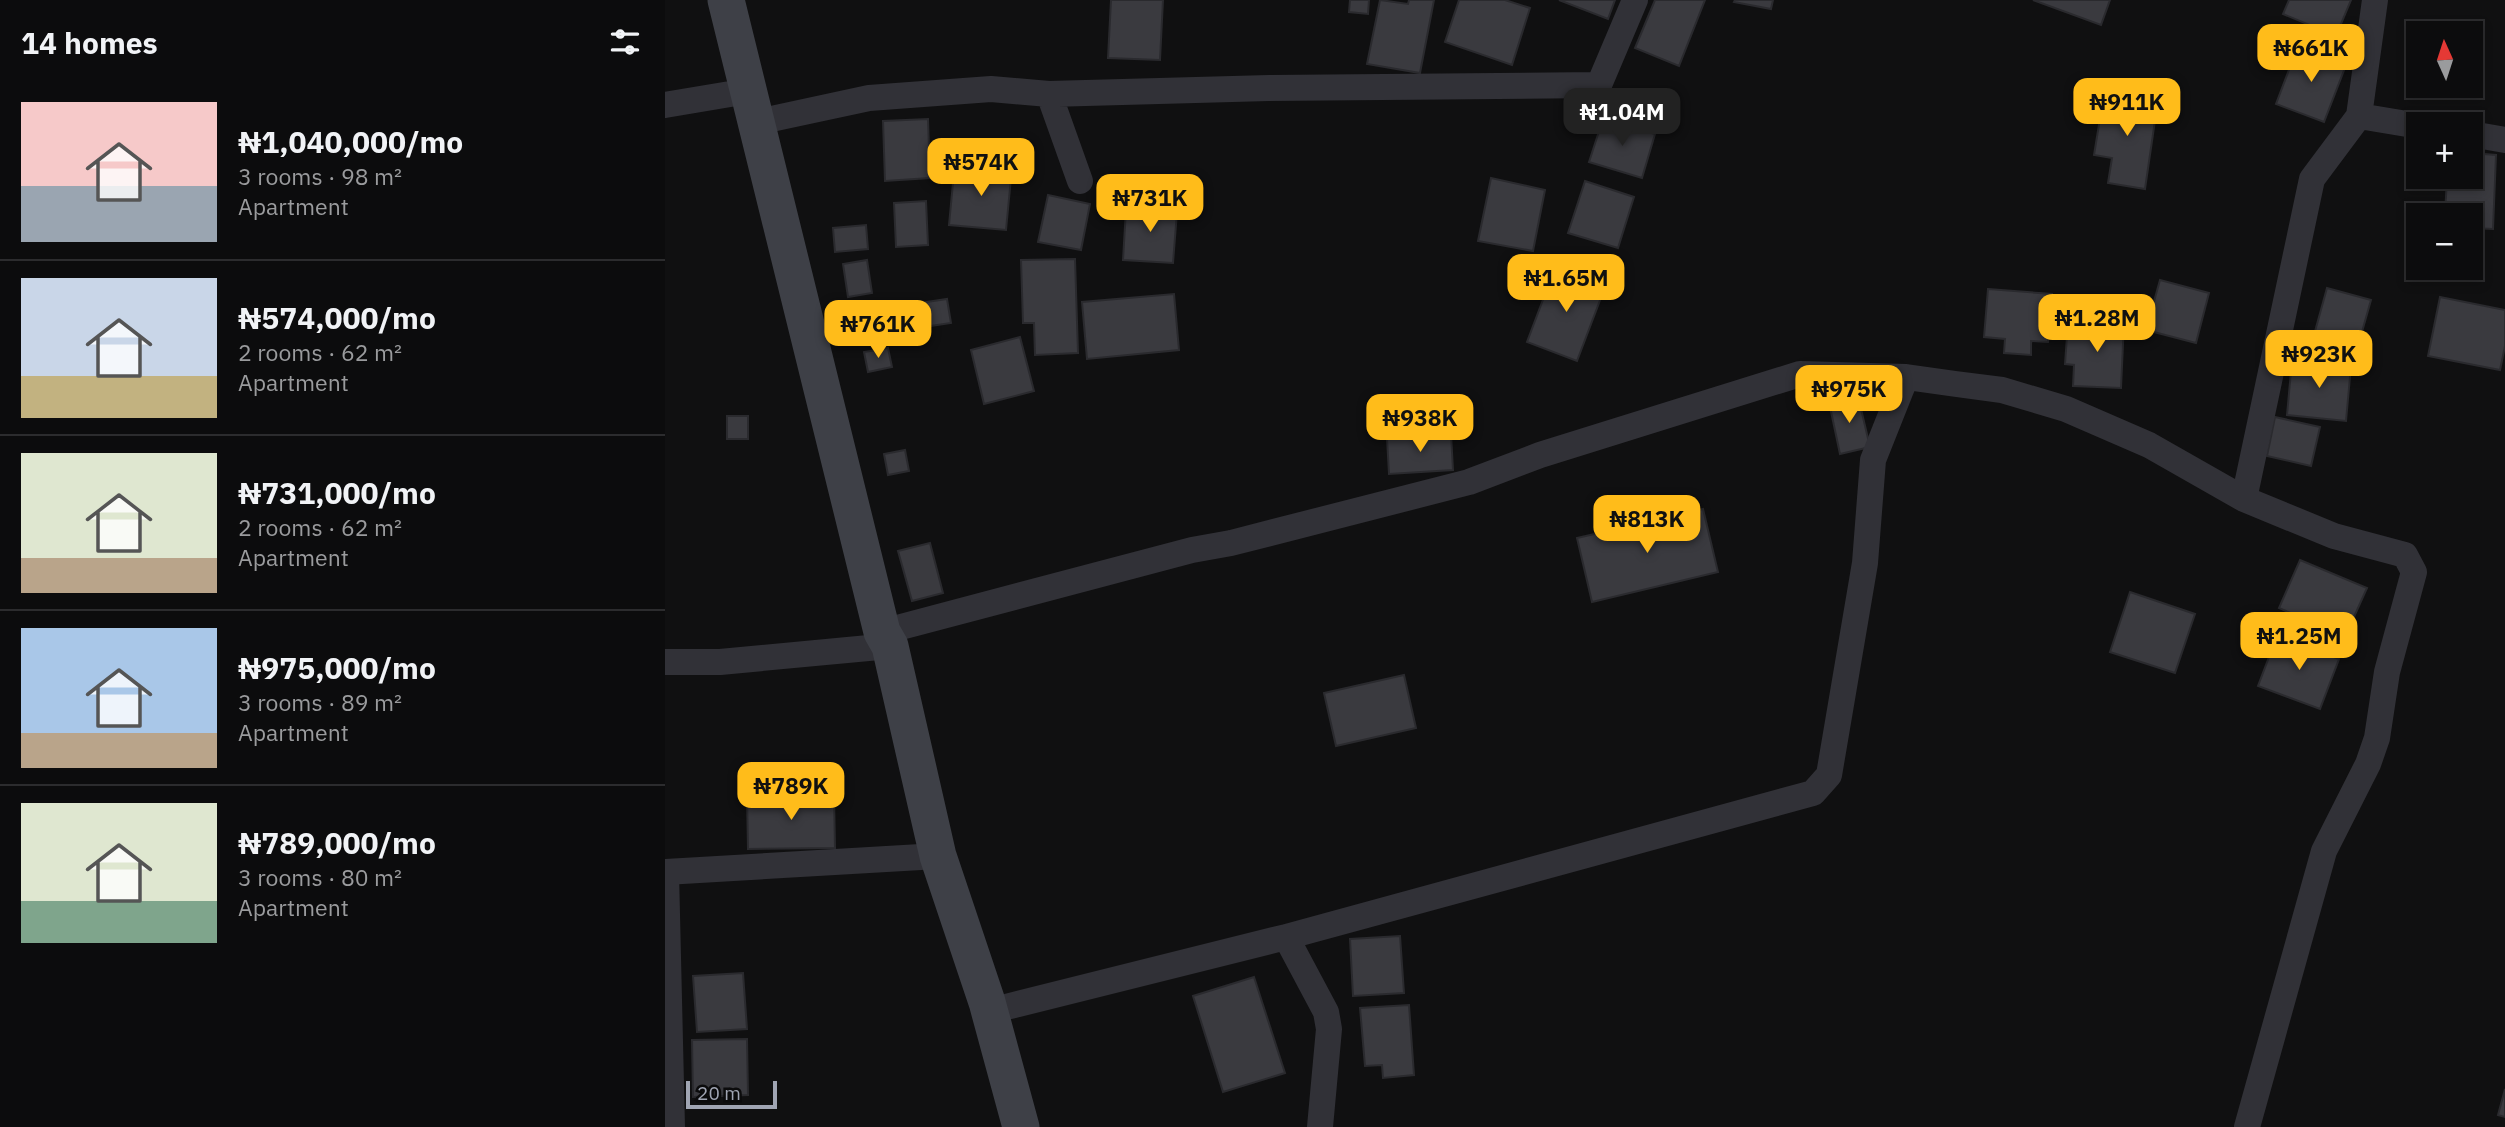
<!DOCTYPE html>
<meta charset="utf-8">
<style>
:root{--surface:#0c0c0d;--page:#1a1a1b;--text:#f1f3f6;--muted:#9a9b9d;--line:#2c2c2e;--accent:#ffbc1a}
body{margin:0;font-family:"IBM Plex Sans",sans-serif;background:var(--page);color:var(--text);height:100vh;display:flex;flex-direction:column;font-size:26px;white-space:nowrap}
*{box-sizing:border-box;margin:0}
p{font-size:23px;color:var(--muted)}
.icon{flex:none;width:38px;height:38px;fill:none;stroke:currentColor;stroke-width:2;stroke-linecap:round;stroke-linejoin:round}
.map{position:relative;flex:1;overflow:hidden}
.drawer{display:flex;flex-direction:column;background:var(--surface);width:665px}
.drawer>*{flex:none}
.needle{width:46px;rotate:357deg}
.controls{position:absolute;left:1741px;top:21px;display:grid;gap:14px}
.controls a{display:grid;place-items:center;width:77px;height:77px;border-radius:0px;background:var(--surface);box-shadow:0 4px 10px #0003,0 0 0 2px var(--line);font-size:35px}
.scale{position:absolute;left:21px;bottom:18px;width:91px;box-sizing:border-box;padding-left:7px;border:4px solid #a0a5b3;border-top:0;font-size:19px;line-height:24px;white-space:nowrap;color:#a0a5b3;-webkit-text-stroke:5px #0b0b0c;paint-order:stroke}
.price{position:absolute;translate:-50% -60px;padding:0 16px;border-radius:14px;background:var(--accent);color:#111;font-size:23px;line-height:46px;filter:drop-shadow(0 2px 4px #0008)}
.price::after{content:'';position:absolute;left:50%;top:42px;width:21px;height:16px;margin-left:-10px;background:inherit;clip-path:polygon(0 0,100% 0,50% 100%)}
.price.selected{background:#222;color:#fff}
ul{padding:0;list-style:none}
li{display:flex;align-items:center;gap:21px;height:175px;padding:0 21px}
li+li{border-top:2px solid var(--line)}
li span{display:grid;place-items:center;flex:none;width:196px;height:140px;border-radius:0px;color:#555}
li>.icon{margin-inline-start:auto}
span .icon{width:84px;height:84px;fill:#fffc;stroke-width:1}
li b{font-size:30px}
h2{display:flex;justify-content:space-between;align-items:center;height:84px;padding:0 21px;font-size:30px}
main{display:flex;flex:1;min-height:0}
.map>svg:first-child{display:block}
.building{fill:#3a3a3f;stroke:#2a2a2e;stroke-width:2}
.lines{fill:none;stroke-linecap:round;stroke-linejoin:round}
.minor{stroke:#313137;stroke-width:26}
.secondary{stroke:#3e4047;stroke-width:37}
</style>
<main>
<section class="drawer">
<h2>14 homes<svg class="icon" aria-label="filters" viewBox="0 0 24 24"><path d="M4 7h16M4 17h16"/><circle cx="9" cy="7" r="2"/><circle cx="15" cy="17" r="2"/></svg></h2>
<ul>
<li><span style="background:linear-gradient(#f6c9c9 60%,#9aa5b1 0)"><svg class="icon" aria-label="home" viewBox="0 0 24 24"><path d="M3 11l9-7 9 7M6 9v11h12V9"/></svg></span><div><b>₦1,040,000/mo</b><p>3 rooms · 98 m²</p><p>Apartment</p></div></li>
<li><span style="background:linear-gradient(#c9d6e8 70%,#c2b280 0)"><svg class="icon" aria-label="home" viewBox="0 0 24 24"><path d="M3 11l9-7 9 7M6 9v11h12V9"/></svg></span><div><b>₦574,000/mo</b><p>2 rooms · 62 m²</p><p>Apartment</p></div></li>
<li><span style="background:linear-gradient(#dfe7d0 75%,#b9a48a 0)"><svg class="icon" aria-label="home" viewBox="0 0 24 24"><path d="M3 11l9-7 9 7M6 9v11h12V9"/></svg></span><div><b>₦731,000/mo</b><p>2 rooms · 62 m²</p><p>Apartment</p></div></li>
<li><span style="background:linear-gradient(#a9c7e8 75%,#b9a48a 0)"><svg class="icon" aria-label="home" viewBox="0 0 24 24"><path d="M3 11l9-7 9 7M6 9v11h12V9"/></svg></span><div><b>₦975,000/mo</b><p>3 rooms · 89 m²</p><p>Apartment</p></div></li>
<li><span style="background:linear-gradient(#dfe7d0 70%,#7fa58c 0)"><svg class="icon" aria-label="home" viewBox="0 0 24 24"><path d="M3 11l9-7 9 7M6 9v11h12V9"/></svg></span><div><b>₦789,000/mo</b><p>3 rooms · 80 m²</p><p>Apartment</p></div></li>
</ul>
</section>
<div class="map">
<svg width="1840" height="1127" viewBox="0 0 1840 1127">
<rect width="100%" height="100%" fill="#101011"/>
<path class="building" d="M446 0H498L495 60 443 58Z
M685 0H704L703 14 684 12Z
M715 0 743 4 744 0H769L755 73 702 64Z
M794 0H840L865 8 847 65 780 42Z
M894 0H950L943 19Z
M990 0H1040L1014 66 970 48Z
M1070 0H1108L1106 9 1069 2Z
M1368 0H1445L1436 25Z
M1624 0H1686L1671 36 1618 14Z
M1633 46 1681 65 1659 122 1611 104Z
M1439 94 1493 100 1480 189 1443 183 1447 158 1429 155Z
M263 119 265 178 220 181 218 121Z
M938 119 990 134 977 178 924 162Z
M1806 153 1831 155 1828 229 1806 228V215H1780L1782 177H1806Z
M308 162 336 164 335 177 346 178 341 230 284 225 289 172 306 174Z
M826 178 880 190 868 251 813 241Z
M920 181 969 197 953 248 903 233Z
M383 195 425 204 416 250 373 242Z
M261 201 263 245 231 247 229 203Z
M471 203 494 204V211L512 212 508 263 458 260 461 209 471 210Z
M201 225 203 249 170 252 168 228Z
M410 259 413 353 370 355 369 323H358L356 260Z
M202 260 207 293 183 297 178 264Z
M890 268 940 287 912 361 862 342Z
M1495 280 1544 293 1531 343 1481 330Z
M1662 288 1706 300 1693 346 1649 335Z
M1323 289 1387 294 1383 342 1366 341V355L1339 353 1340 339 1319 337Z
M509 294 514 350 422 359 417 302Z
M1775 297 1840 310V346L1835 370 1763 356Z
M282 299 286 323 252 328 248 304Z
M1412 320 1459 322 1456 388 1408 386 1409 365 1400 364 1402 336 1411 337Z
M355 337 369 391 319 404 306 350Z
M223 348 227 367 203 372 199 352Z
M1627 360 1686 366 1681 421 1622 415Z
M1193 396 1205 447 1175 454 1164 402Z
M62 416H83V439H62Z
M1610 417 1655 427 1646 466 1602 456Z
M786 434 788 470 724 474 722 438Z
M240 450 244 471 223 475 219 454Z
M1038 509 1053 572 927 602 912 538Z
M265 543 278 593 247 601 233 551Z
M1635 560 1702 588 1680 637 1614 608Z
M1465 592 1530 614 1510 673 1445 652Z
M1612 636 1674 659 1655 709 1593 686Z
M739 675 751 728 671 746 659 693Z
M82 795H169L170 848 83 849Z
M735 936 739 993 688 996 685 939Z
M78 973 82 1029 32 1032 28 976Z
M589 977 620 1073 558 1092 528 996Z
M744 1005 749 1075 718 1078 717 1065 700 1066 695 1008Z
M82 1039 83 1095 28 1097 27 1040Z
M1840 1089V1117L1833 1115Z"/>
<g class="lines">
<path class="minor" d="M384 94 415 181
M0 105 83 91
M1694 116 1754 126
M92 122 204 98 326 89 384 94 604 88 934 85 970 0
M1806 134 1840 140
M1579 499 1647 179 1694 116 1710 0
M217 632 527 550 566 543 804 482 875 455 1135 374 1241 377 1291 384 1337 390 1401 409 1484 445 1579 499 1669 536 1740 555 1749 572 1722 672 1712 738 1703 764 1659 851 1582 1127
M0 662H55L225 646
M0 872 273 856
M1 872 7 1127
M621 937 661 1012 664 1029 655 1127
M325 1011 621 937 1148 793 1164 775 1200 563 1208 460 1241 377"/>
<path class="secondary" d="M61 0 217 632 225 646 273 856 322 1002 356 1127"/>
</g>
</svg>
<div class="controls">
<a><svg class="needle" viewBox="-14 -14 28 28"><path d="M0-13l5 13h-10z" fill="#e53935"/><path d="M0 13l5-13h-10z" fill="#9a9b9d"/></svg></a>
<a>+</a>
<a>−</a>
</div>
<div class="scale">20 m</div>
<b class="price" style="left:1646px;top:84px">₦661K</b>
<b class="price" style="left:1462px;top:138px">₦911K</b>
<b class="price selected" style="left:957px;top:148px">₦1.04M</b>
<b class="price" style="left:316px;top:198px">₦574K</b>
<b class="price" style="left:485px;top:234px">₦731K</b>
<b class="price" style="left:901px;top:314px">₦1.65M</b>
<b class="price" style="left:1432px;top:354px">₦1.28M</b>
<b class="price" style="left:213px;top:360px">₦761K</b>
<b class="price" style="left:1654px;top:390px">₦923K</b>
<b class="price" style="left:1184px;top:425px">₦975K</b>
<b class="price" style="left:755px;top:454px">₦938K</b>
<b class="price" style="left:982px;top:555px">₦813K</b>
<b class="price" style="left:1634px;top:672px">₦1.25M</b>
<b class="price" style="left:126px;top:822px">₦789K</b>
</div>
</main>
